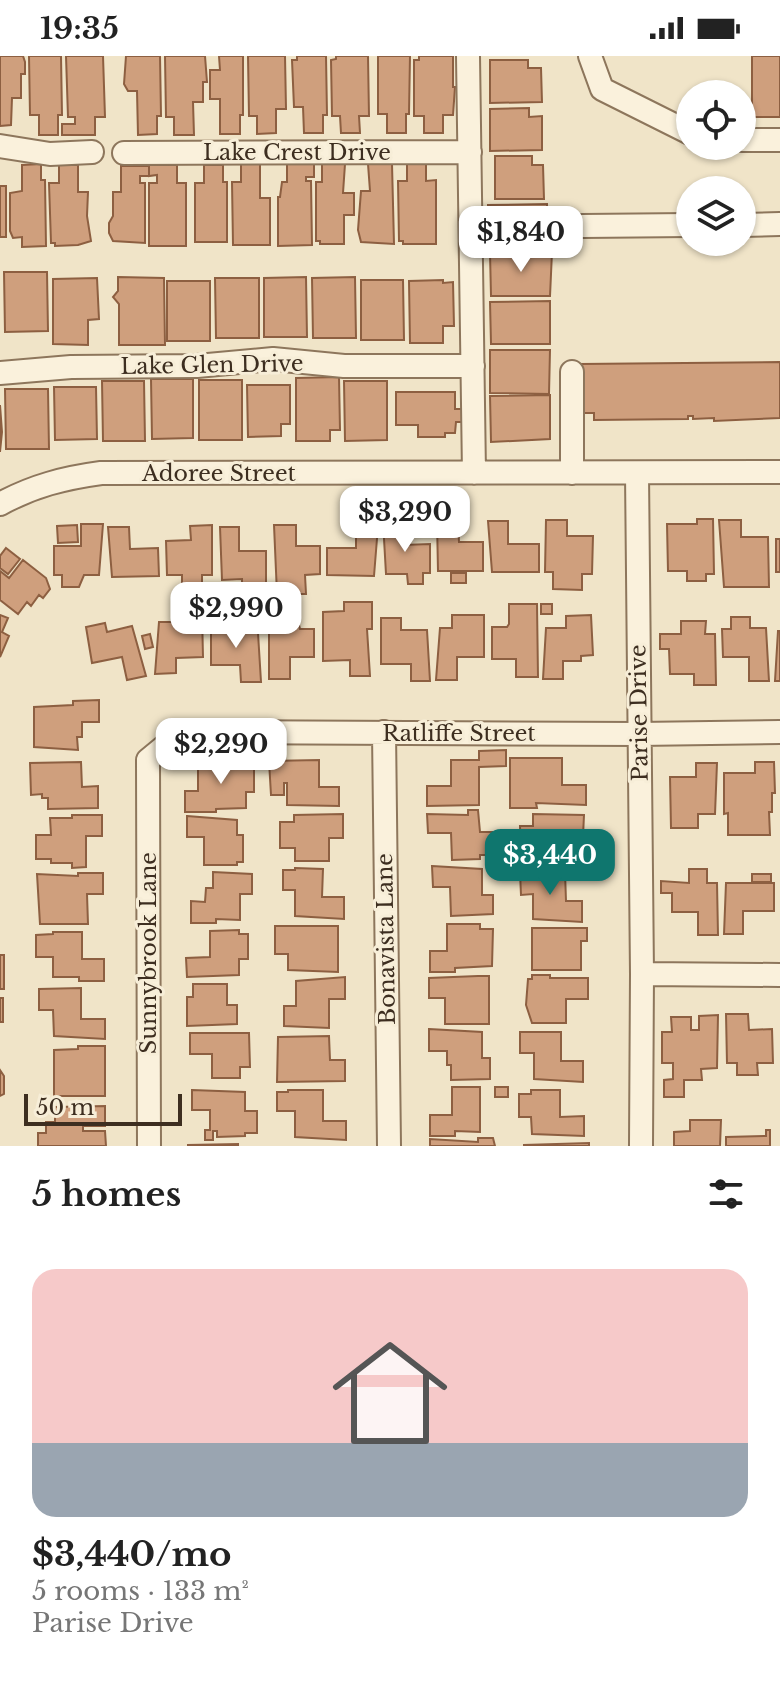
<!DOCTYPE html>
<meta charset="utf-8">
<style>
:root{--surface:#fff;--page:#f6f6f6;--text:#222;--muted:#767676;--line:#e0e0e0;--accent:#0f766e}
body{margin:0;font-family:"Libre Baskerville",serif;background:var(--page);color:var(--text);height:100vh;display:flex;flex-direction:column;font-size:30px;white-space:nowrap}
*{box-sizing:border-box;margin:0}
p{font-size:26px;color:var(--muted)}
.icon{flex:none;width:44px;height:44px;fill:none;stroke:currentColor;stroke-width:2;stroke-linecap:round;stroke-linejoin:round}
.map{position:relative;height:1090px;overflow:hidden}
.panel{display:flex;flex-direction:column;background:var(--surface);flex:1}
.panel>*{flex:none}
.tools{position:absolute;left:676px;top:24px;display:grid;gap:16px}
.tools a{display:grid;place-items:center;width:80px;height:80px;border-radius:50%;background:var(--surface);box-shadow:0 2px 6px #0004;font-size:40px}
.scale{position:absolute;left:24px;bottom:20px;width:158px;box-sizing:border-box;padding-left:8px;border:4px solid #3d2e20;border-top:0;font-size:22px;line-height:28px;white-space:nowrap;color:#3d2e20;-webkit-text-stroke:6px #f7eed8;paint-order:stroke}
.price{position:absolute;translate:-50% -68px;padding:0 18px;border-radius:16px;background:#fff;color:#222;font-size:26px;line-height:52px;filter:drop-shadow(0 2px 4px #0008)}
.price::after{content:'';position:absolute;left:50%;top:48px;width:24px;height:18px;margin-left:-12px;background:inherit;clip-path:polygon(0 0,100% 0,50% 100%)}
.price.active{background:var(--accent);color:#fff}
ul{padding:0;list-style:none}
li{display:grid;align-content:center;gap:16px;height:424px;padding:0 32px}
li+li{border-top:2px solid var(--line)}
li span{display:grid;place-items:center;height:248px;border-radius:24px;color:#555}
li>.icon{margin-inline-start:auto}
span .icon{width:144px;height:144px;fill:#fffc;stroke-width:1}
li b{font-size:34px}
h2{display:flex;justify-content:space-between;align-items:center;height:96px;padding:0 32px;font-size:34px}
.status{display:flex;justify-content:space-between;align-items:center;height:56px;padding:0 40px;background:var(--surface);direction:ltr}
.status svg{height:22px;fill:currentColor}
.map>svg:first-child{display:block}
.building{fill:#cf9f7d;stroke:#8d5f41;stroke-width:2}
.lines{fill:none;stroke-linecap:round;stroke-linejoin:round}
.minor-casing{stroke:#8d765c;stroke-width:26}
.minor{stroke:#faf1dc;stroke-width:22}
.labels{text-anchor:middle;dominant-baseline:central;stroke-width:6;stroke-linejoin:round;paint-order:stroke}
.street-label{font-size:22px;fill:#3d2e20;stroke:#f7eed8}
</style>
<div class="status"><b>19:35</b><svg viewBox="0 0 49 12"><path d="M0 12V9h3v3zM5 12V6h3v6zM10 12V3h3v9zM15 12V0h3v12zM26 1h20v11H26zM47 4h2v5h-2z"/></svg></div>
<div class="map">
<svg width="780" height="1090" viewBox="0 0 780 1090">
<rect width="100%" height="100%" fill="#f0e4c8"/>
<path class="building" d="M0 0H23L25 6V18H21V42H12L11 69 0 70Z
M29 0H61L62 59H58V79H39V59H30Z
M66 0H103L105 61H95V79H62V68H75V61H68Z
M126 0H160L161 60H157V78L138 79 137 35H128L124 28Z
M165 0H205L207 26H203V46H193L194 79H174V61H166Z
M219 0H243V59H240V78H220V43H210V14H220Z
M248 0H285L286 53H276V77L257 78V60H249Z
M297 0H326L327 59H323V77H304L303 51H294L292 4H297Z
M336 0H368L369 60H359L360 77H341L340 60H332L331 4 336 3Z
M378 0H410L409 58H406V77H387V58H378Z
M419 0H453V31H455L453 59H443V77H424V60H414V4H419Z
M752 0H780V61H752Z
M490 4H528V12H541L542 46 490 47Z
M529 52V61L542 60V94L490 95V53Z
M495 100H532V109H543L544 143H495Z
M260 107V142H270V189H233L232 126H241V108Z
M426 107V125L436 124V188H403V185H399L398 125H407V108Z
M41 108V124H45L46 190 22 191V181L13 182 10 175V137L22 135V109Z
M287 108H314V121H306V125H311L312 189 278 190V141H280L282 126H287Z
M322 108H345L343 137H354V159H344V188H320V185H316V126H322Z
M368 108H392L394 188 361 186 358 174 361 135H370Z
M59 109H78V136H88L87 160 91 185 78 189 55 190V187H51L49 127H59Z
M149 109H177V127H186V190H149V127H157V119L149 120Z
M204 109H223V126H227V186H195V127H204Z
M121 110H149V120H140V127H145V187L113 185 109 177V167L113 160V136H121Z
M0 130H6V181H0Z
M547 148 548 191H488V149Z
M552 196 550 240H491L490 197Z
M4 216H47L48 275 5 276Z
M118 221 164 222 165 289H119V248L113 241 118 235Z
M306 221 307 281H264V222Z
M355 221 356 282H313L312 222Z
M97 222 99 263 88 264V289L53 288V223Z
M215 222H259V282H216Z
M361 224H403L404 284H361Z
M443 224V227L453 226 454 270H443V287H410L409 225Z
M167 225H210V285H167Z
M550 245V288H491L490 246Z
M490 294H550L549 338 490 337Z
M780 306V362L714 365V362L693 363V360H688V363L594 364V357H584L580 308Z
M339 321 340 374H330V385H296V322Z
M151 323H193V382L152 383Z
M199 324H242V384H199Z
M102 325H144L145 385H103Z
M344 325H387V384L345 385Z
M247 329H290V368H281V380L248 381Z
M54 331H96L97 383 55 384Z
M5 333H48L49 393H6Z
M396 336H455V353H464V366H456L455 377H445V381H418V369H396Z
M550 339V383L491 386 490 340Z
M0 349 2 376 0 396Z
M697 463H713L714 518H706V525H687V515H668L667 468H697Z
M546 464H567V480H593L592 518H582V534L553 533V516H545Z
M719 464H741V481H768L769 531H724Z
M383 465H403V489L430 488V517H423V528H408L407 518H386Z
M437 465H458L459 486H483V515H438Z
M488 465H508V488H539V516H492Z
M81 468H103L99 519H84L79 531H62V519H54V490H81Z
M77 469 78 486 58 487 57 470Z
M212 469V519H202V528H182V519H167L166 485 191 484 190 470Z
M274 469H296V490H320V518L305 519 306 538H277Z
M356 470H378L374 520 327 519V492H356Z
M108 471H129L130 493 158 492 159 520 112 521Z
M220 471H239V495H266V537H242V523L222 524Z
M776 483H780V516H776Z
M6 492 20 503 8 518 0 512V500Z
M23 504 46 522 50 533 43 542 39 539 31 550 27 546 18 558 0 544V515L9 522Z
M451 517H466V527H451Z
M344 546H372V573H367L370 620H350V604L323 605V556L344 555Z
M509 548H537L538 621H516V603H492V571H507L509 568Z
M541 548H552V558H541Z
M183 557H202L203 601 176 602V617L155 618 159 566H183Z
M0 559 8 562 2 576 9 580 0 601Z
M452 559H484V601H457V624H436L440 572H452Z
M591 559 593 599 581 600V605H563V623H543L546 572H566V560Z
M281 561H297L300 573H314V601H290V623H269V573H278Z
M731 561H750V572H766L769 625H749V601H723L722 573H731Z
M381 562H401V574H427L430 625H411V608H381Z
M215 564H234L232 577H258L261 626H241L240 609H211V577H213Z
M681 565H706L705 578H715L716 629H694V618H670L669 593H660V578H681Z
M105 567 107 576 132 570 146 620 127 624 122 601 92 607 86 571Z
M778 575H780V625H775Z
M150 578 153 591 145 593 142 580Z
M99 644V666H82V681H77L78 694 34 691V651L73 649V645Z
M506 694V710L479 711V749L427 750V730H451V704H479V695Z
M510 702H562V729H586V749L536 747 537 752H510Z
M254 704V736H246V752L216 753V756H185V735H198V706Z
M319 704V731H339V750L287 749V727H284V739H271L269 705Z
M81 706 82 731 98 730V752L48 753V742H42V738L31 739 30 707Z
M755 706H774L775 737H772V756H769L770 779H728V757L724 758V717H755Z
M696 707H717L715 758H698V772H671L670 721H696Z
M468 754H478L480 776H492V799H480V803L452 804 451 777H428L427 758 468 759Z
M343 758V782H329V805H295V792H280V766H294V759Z
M533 758 584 759 583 780H567V804H533V797H521L520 770H533Z
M72 759H102V780H86V811L72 812V807H51V803H36V779H51L50 762H72Z
M187 760 237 764V779H243V806H237V809H204V781H187Z
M432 810 482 813V839H493V858L451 860 450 831H433Z
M295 812 323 813 322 841H344V863L295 860V834H283V814H295Z
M689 813H707V827H717L718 879H698V856H672V837H661V825L689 827Z
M213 816 252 818V838H240V864L216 863V867H191V845L205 846 206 832H213Z
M520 816H565L566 845H582V866L533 863V838L521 839Z
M78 817H103V838H87L88 868H40L37 818 78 820Z
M752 818H771V826H752Z
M726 827H774V855H743V878H724Z
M447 868H480V873H493L492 910 455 912V916H430V895H447Z
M275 870H338V916L288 914V898H275Z
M532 872H587V885H581V914H532Z
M239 874V878H248V903H239V919L187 921 186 902 210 901V875Z
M53 876H82V903H104V925H79V921H53V901H36V879L53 878Z
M0 899H4V933H0Z
M532 919H550V922H588V943H566V967H532L526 949 528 923H532Z
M478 920H489V968H445V942H429V922Z
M345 921V943H329V972L284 970V950H296V925Z
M193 928H227V949H237V968L187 970V941H193Z
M81 932V963H105V983L54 980 53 954H39V933Z
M0 942H3V966H0Z
M726 958H748L749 974 772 973 773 1007H757L758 1019H737V1007H727Z
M718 959 717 1012 701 1013 702 1024H684V1041H664V1024L673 1023V1007H662V976H672L671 961H691V974H699V960Z
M429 973 482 976V1002H490V1023L451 1024V1009H447V995H429Z
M520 976H561V1005H583V1026L534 1023V997H520Z
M190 977H249L250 1011H240V1022H212V998H190Z
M329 980 330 1004H345V1025L277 1026 278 981Z
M78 990H105V1040H54V994L78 993Z
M0 1014 4 1020V1038L0 1040Z
M452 1031H480V1076L455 1075V1080H430V1059H452Z
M495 1031H508V1041H495Z
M192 1034 245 1036V1055H257V1077H245V1080L217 1081V1075H213V1084H205V1074H210V1054H192Z
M288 1034H323V1065H346V1084L295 1081V1055H277V1036H288Z
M531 1034H560V1061L584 1060V1080L532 1078 531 1061H519V1038H531Z
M105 1050V1070H83V1075H105L106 1090H38V1077H46V1066H55V1051Z
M690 1064H721L720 1090H674V1076L690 1075Z
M766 1074H770V1090H726V1081L766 1080Z
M478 1082H493L495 1090H430V1083L478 1086Z
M589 1087V1090H524V1089Z
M238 1088V1090H188V1089Z"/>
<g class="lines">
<g class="minor-casing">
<path id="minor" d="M468 0 474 417
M590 0 602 33 690 77
M742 84H780
M0 90 50 98 92 96
M124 97 470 96
M742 169 780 168
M582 170 690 169
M572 316V417
M0 317 71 311 197 310 273 303 344 310H473
M637 417 642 918 641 1090
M0 448C33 430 64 422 101 417L780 416
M384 676 389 1090
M642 918 780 919
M149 1090 148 704 182 676 639 678 780 676"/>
</g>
<use href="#minor" class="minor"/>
</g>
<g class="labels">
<g class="street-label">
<text x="297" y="96">Lake Crest Drive</text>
<text transform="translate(212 309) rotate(-1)">Lake Glen Drive</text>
<text x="219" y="417">Adoree Street</text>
<text transform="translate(639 657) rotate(-91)">Parise Drive</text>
<text x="459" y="677">Ratliffe Street</text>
<text transform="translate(386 883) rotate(-91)">Bonavista Lane</text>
<text transform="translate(148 897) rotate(-90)">Sunnybrook Lane</text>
</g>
</g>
</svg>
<div class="tools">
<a><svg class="icon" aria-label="locate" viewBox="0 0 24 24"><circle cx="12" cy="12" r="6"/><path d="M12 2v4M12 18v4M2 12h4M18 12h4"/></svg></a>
<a><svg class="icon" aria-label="layers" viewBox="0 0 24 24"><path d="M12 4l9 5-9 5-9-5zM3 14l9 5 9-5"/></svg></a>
</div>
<div class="scale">50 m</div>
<b class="price" style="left:521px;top:218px">$1,840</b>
<b class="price" style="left:405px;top:498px">$3,290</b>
<b class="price" style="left:236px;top:594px">$2,990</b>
<b class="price" style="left:221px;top:730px">$2,290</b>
<b class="price active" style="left:550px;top:841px">$3,440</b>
</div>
<section class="panel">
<h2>5 homes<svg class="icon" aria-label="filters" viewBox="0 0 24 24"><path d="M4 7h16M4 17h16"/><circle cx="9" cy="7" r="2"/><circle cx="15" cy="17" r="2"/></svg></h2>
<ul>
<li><span style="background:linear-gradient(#f6c9c9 70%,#9aa5b1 0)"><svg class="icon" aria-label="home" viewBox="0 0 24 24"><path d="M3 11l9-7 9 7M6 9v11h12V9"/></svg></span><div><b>$3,440/mo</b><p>5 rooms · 133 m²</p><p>Parise Drive</p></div></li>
</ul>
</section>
